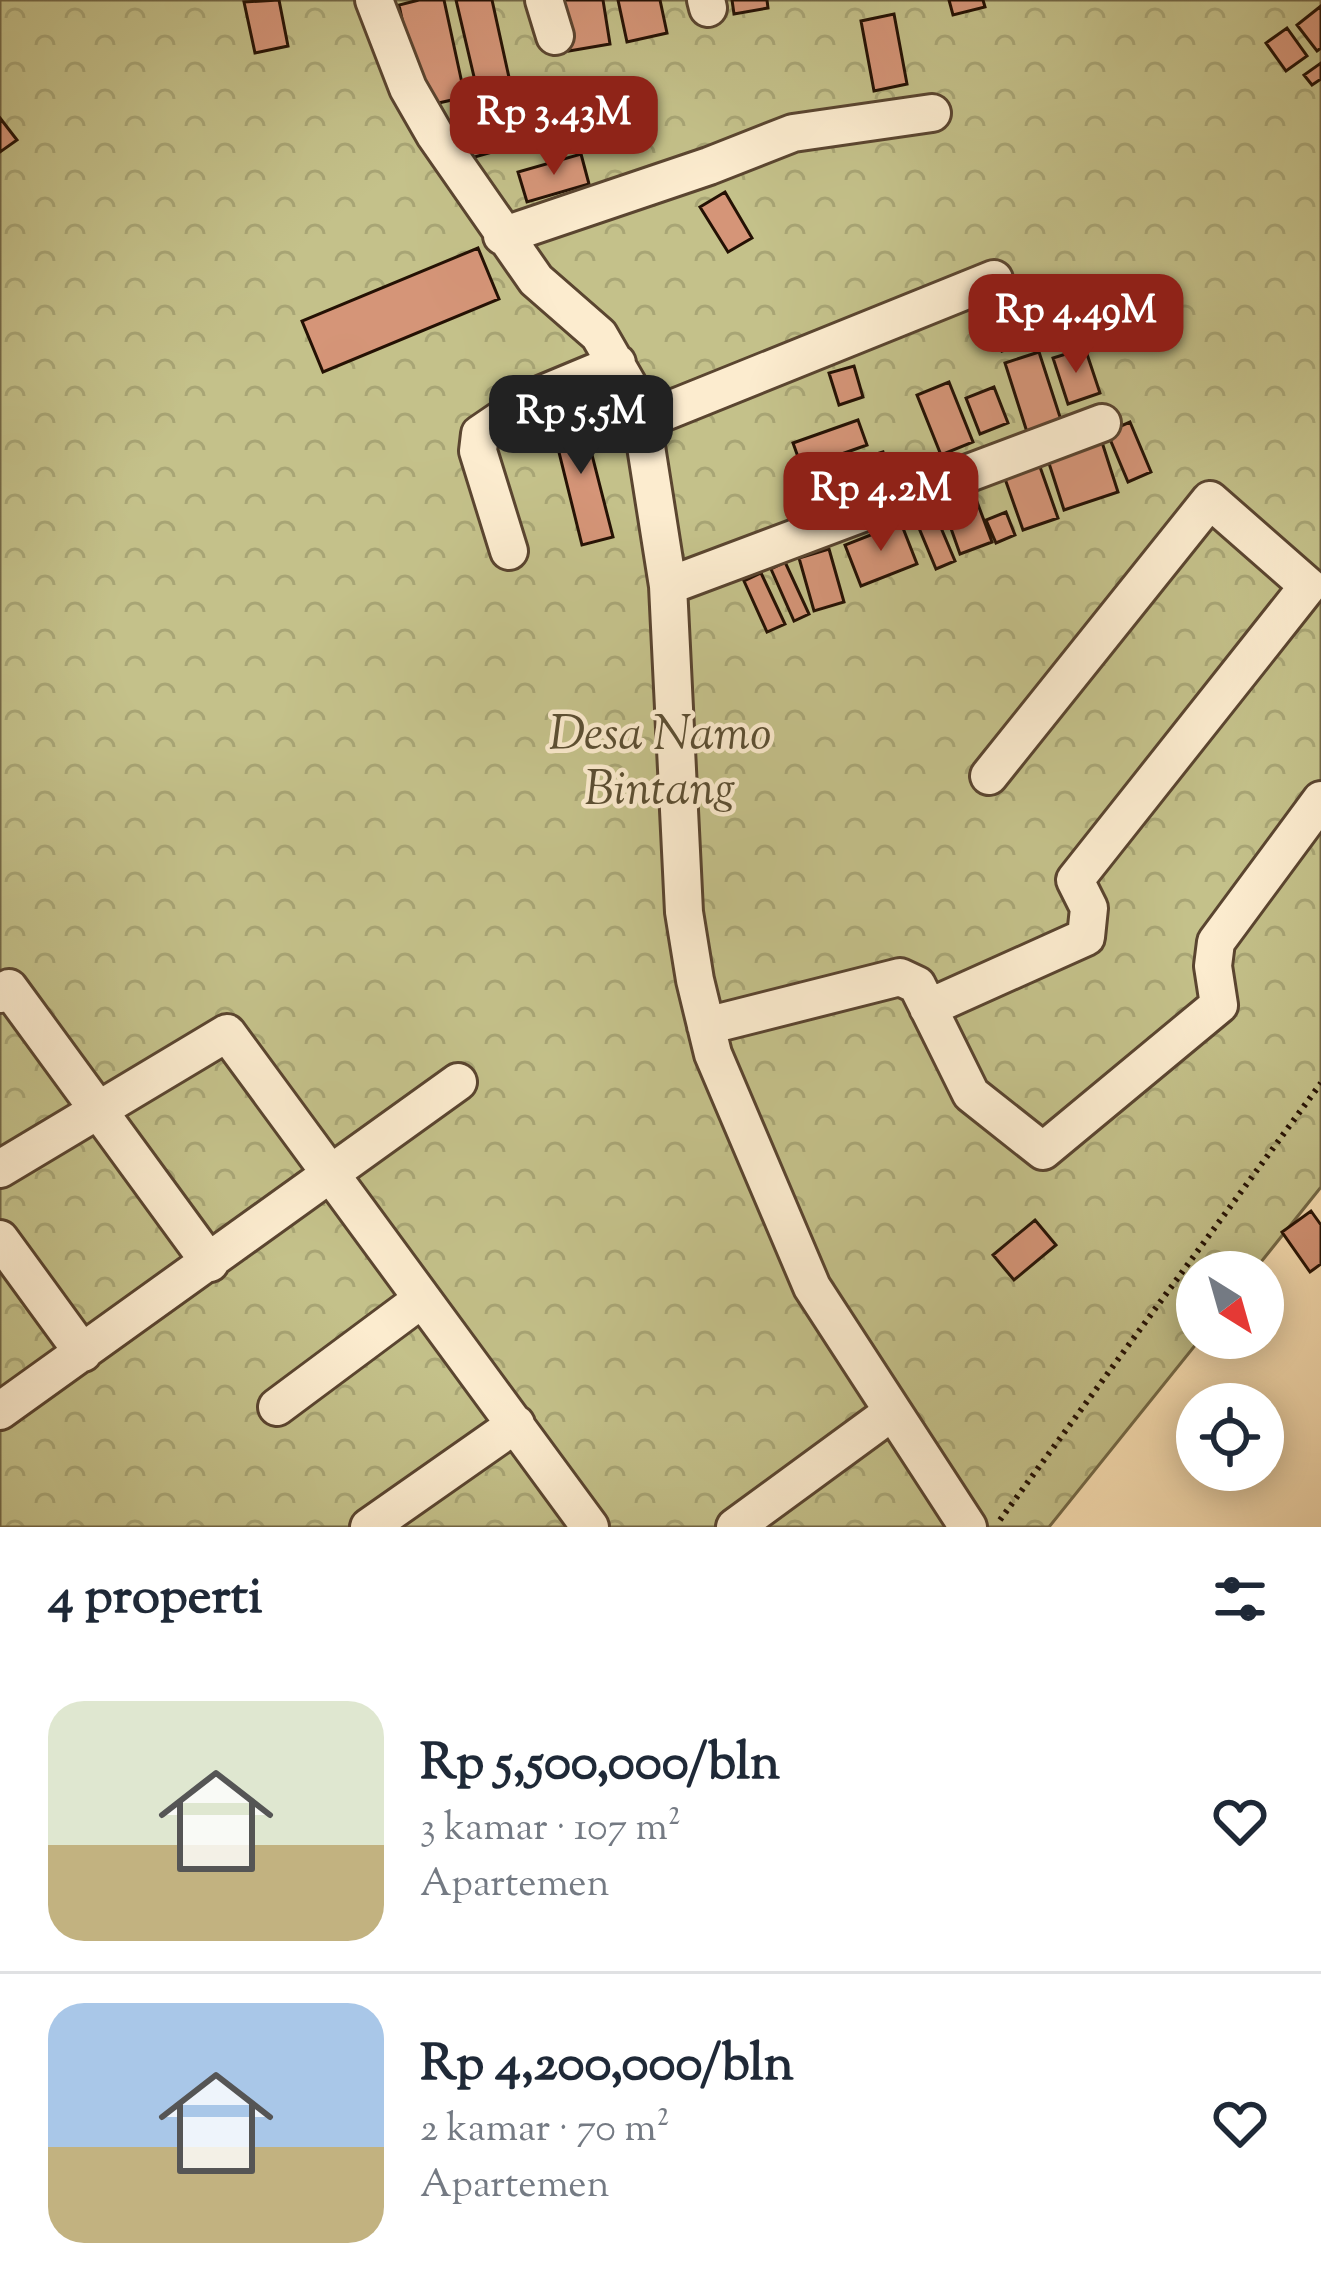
<!DOCTYPE html>
<html lang="id">
<meta charset="utf-8">
<style>
:root{--surface:#fff;--page:#f6f6f7;--text:#1f2937;--muted:#747a83;--line:#e0e1e3;--accent:#8f2418}
body{margin:0;font-family:"Sorts Mill Goudy",serif;background:var(--page);color:var(--text);height:100vh;display:flex;flex-direction:column;font-size:45px;white-space:nowrap}
*{box-sizing:border-box;margin:0}
p{font-size:39px;color:var(--muted)}
.icon{flex:none;width:66px;height:66px;fill:none;stroke:currentColor;stroke-width:2;stroke-linecap:round;stroke-linejoin:round}
.map{position:relative;height:1527px;overflow:hidden}
.drawer{display:flex;flex-direction:column;background:var(--surface);flex:1}
.drawer>*{flex:none}
.needle{width:78px;rotate:143deg}
.fabs{position:absolute;left:1176px;top:1251px;display:grid;gap:24px}
.fabs a{display:grid;place-items:center;width:108px;height:108px;border-radius:50%;background:var(--surface);box-shadow:0 6px 30px #0003;font-size:60px}
.price{position:absolute;translate:-50% -102px;padding:0 27px;border-radius:24px;background:var(--accent);color:#fff;font-size:39px;line-height:78px;filter:drop-shadow(0 3px 6px #0008)}
.price::after{content:'';position:absolute;left:50%;top:72px;width:36px;height:27px;margin-left:-18px;background:inherit;clip-path:polygon(0 0,100% 0,50% 100%)}
.price.current{background:#222;color:#fff}
ul{padding:0;list-style:none}
li{display:flex;align-items:center;gap:36px;height:300px;padding:0 48px}
li+li{border-top:3px solid var(--line)}
li span{display:grid;place-items:center;flex:none;width:336px;height:240px;border-radius:36px;color:#555}
li>.icon{margin-inline-start:auto}
span .icon{width:144px;height:144px;fill:#fffc;stroke-width:1}
li b{font-size:51px}
h2{display:flex;justify-content:space-between;align-items:center;height:144px;padding:0 48px;font-size:51px}
.map>svg:first-child{display:block}
.forest{fill:url(#forest-crowns);stroke:#746947;stroke-width:3}
.building{fill:#d59578;stroke:#241104;stroke-width:3}
.lines{fill:none;stroke-linecap:round;stroke-linejoin:round}
.minor-casing{stroke:#5a4530;stroke-width:42}
.path{stroke:#241104;stroke-width:6;stroke-dasharray:3 6;stroke-linecap:butt}
.minor{stroke:#fceccf;stroke-width:36}
.labels{text-anchor:middle;dominant-baseline:central;stroke-width:9;stroke-linejoin:round;paint-order:stroke}
.park-label{font-size:48px;font-style:italic;fill:#5c4f33;stroke:#fceccf}
</style>
<div class="map">
<svg width="1321" height="1527" viewBox="0 0 1321 1527">
<defs>
<pattern id="forest-crowns" width="20" height="18" patternUnits="userSpaceOnUse" patternTransform="scale(3)"><rect width="20" height="18" fill="#c4c18a"/><path d="M2 6a3 3 0 1 1 6 0M12 15a3 3 0 1 1 6 0" fill="none" stroke="#a8a575"/></pattern>
</defs>
<rect width="100%" height="100%" fill="#fae1b5"/>
<filter id="stains"><feTurbulence type="fractalNoise" baseFrequency=".00167" numOctaves="4"/><feColorMatrix values="0 0 0 0 .2 0 0 0 0 .09 0 0 0 0 .02 0 0 0 .5 -.17"/></filter>
<radialGradient id="worn" r=".72"><stop offset=".6" stop-color="#630" stop-opacity="0"/><stop offset="1" stop-color="#630" stop-opacity=".3"/></radialGradient>
<path class="forest" d="M0 0H1321V1187L1253 1272H1197V1338H1201L1049 1527H0Z"/>
<path class="building" d="M279 0 288 46 255 53 244 2Z
M419 0H444L465 97 421 107 399 5Z
M456 0H492L512 91 479 98Z
M561 0H603L610 44 569 51Z
M618 0H660L667 33 627 42Z
M732 0H767L768 8 734 14Z
M949 0H983L985 7 953 15Z
M1321 6V48L1317 51 1297 25Z
M894 14 907 84 874 91 861 21Z
M1287 28 1307 56 1286 71 1266 43Z
M1321 63V79L1312 85 1304 75Z
M0 118 17 140 0 152Z
M505 120 513 146 468 159 460 133Z
M581 154 589 184 527 202 518 172Z
M725 192 752 238 728 252 700 207Z
M478 248 499 299 323 372 302 321Z
M1044 276 1063 336 1042 343 1023 283Z
M1010 291 1025 343 1002 351 986 299Z
M1085 348 1100 393 1068 404 1053 358Z
M1039 352 1061 420 1027 432 1005 363Z
M854 366 863 397 839 405 829 373Z
M949 382 973 442 941 455 917 395Z
M994 387 1008 423 980 434 966 398Z
M580 408 613 537 582 545 550 416Z
M858 420 867 445 802 468 793 443Z
M1130 422 1151 472 1128 482 1107 432Z
M1100 436 1118 492 1064 510 1046 454Z
M883 452 893 486 808 513 797 479Z
M1039 464 1058 518 1023 530 1004 476Z
M973 491 992 542 960 554 942 503Z
M933 509 955 561 936 569 914 516Z
M1006 512 1015 535 996 543 986 520Z
M901 523 917 564 861 586 845 545Z
M829 549 844 602 814 611 799 558Z
M785 562 809 614 794 621 771 569Z
M761 573 785 624 767 632 744 581Z
M1311 1211 1321 1225V1264L1310 1272 1282 1232Z
M1035 1220 1056 1245 1014 1280 993 1255Z"/>
<g class="lines">
<g class="minor-casing">
<path id="minor" d="M374 0 408 88 435 135 536 280 599 335 629 387 642 421 668 586 684 912 695 980 713 1054 812 1287 968 1527
M544 0 555 36
M706 0 708 8
M502 236 709 166 793 133 932 113
M642 421 994 279
M509 551 478 451 480 434 533 398 617 363
M668 586 1102 423
M0 994 9 988 210 1263
M928 1008 1086 937 1089 908 1075 880 1308 586 1210 500 989 776
M706 1026 900 977 917 985 971 1094 1043 1151 1219 1005 1213 966 1216 942 1321 800
M0 1169 227 1033 590 1527
M0 1239 83 1353
M277 1407 422 1299
M0 1411 458 1082
M369 1527 516 1424
M735 1527 892 1412"/>
</g>
<path class="path" d="M1000 1520 1321 1083"/>
<use href="#minor" class="minor"/>
</g>
<g class="labels">
<g class="park-label">
<text x="660" y="736">Desa Namo<tspan x="660" dy="55">Bintang</tspan></text>
</g>
</g>
<rect width="100%" height="100%" filter="url(#stains)"/>
<rect width="100%" height="100%" fill="url(#worn)"/>
</svg>
<div class="fabs">
<a><svg class="needle" viewBox="-14 -14 28 28"><path d="M0-13l5 13h-10z" fill="#e53935"/><path d="M0 13l5-13h-10z" fill="#747a83"/></svg></a>
<a><svg class="icon" aria-label="locate" viewBox="0 0 24 24"><circle cx="12" cy="12" r="6"/><path d="M12 2v4M12 18v4M2 12h4M18 12h4"/></svg></a>
</div>
<b class="price" style="left:554px;top:178px">Rp 3.43M</b>
<b class="price" style="left:1076px;top:376px">Rp 4.49M</b>
<b class="price current" style="left:581px;top:477px">Rp 5.5M</b>
<b class="price" style="left:881px;top:554px">Rp 4.2M</b>
</div>
<section class="drawer">
<h2>4 properti<svg class="icon" aria-label="filters" viewBox="0 0 24 24"><path d="M4 7h16M4 17h16"/><circle cx="9" cy="7" r="2"/><circle cx="15" cy="17" r="2"/></svg></h2>
<ul>
<li><span style="background:linear-gradient(#dfe7d0 60%,#c2b280 0)"><svg class="icon" aria-label="home" viewBox="0 0 24 24"><path d="M3 11l9-7 9 7M6 9v11h12V9"/></svg></span><div><b>Rp 5,500,000/bln</b><p>3 kamar · 107 m²</p><p>Apartemen</p></div><svg class="icon" aria-label="heart" viewBox="0 0 24 24"><path d="M12 20l-8-8c-3-5 5-10 8-4 3-6 11-1 8 4z"/></svg></li>
<li><span style="background:linear-gradient(#a9c7e8 60%,#c2b280 0)"><svg class="icon" aria-label="home" viewBox="0 0 24 24"><path d="M3 11l9-7 9 7M6 9v11h12V9"/></svg></span><div><b>Rp 4,200,000/bln</b><p>2 kamar · 70 m²</p><p>Apartemen</p></div><svg class="icon" aria-label="heart" viewBox="0 0 24 24"><path d="M12 20l-8-8c-3-5 5-10 8-4 3-6 11-1 8 4z"/></svg></li>
</ul>
</section>
